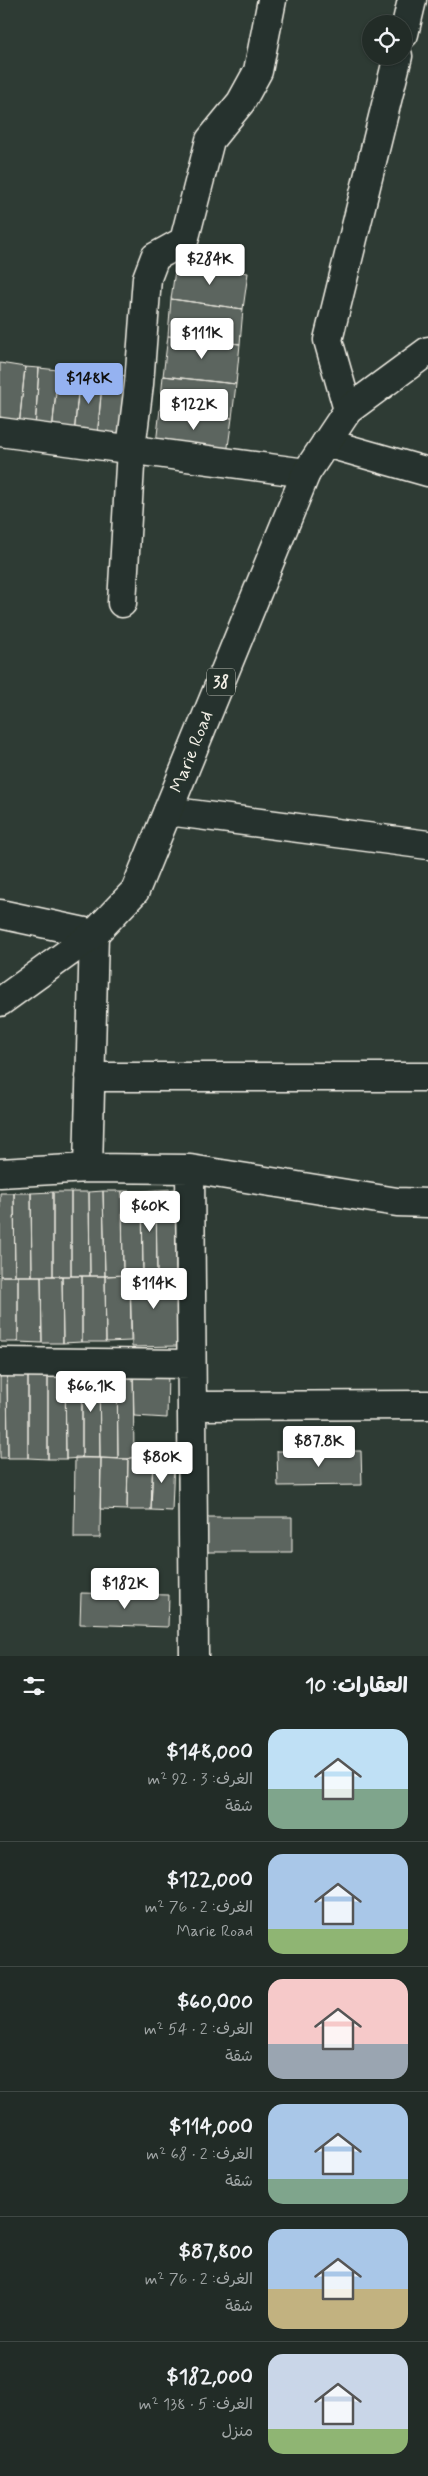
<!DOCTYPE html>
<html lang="ar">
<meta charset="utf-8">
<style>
:root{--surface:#222c27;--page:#2a342f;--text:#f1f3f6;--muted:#a2a7a7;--line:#3f4844;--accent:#95b2f1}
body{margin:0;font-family:Mynerve,"Playpen Sans Arabic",sans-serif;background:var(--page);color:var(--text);direction:rtl;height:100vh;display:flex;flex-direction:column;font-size:19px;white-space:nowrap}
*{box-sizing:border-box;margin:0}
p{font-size:16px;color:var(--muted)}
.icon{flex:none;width:28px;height:28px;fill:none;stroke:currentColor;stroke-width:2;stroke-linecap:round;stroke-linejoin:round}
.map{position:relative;height:1656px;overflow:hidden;direction:ltr}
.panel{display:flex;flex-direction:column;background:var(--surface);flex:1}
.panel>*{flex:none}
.controls{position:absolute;left:362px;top:15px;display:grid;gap:10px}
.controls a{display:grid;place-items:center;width:50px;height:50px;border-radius:50%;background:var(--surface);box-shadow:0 1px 4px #0004,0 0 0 1px var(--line);font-size:25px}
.price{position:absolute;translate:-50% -42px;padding:0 11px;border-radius:5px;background:#fff;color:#222;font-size:16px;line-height:32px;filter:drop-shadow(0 1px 2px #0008)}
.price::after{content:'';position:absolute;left:50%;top:30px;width:15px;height:11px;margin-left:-8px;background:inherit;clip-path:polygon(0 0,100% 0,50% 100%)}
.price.active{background:var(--accent);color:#111}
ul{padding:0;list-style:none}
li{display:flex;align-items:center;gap:15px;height:125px;padding:0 20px}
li+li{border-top:1px solid var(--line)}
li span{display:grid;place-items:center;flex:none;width:140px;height:100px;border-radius:15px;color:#555}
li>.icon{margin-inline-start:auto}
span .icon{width:60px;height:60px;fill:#fffc;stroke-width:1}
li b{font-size:21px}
h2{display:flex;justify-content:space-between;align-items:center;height:60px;padding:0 20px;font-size:21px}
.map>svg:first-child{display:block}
.building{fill:#5c655e;stroke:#f4f1e8}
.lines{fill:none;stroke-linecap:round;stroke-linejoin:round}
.minor-casing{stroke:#f4f1e8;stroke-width:31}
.primary-casing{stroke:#f4f1e8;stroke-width:31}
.minor{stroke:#26332d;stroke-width:28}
.primary{stroke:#26332d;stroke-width:28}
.labels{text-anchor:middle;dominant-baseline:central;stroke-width:5;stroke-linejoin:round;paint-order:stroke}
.shield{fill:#26332d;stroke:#b6b8b0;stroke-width:1}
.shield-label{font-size:16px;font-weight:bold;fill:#f4f1e8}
.street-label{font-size:18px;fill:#f4f1e8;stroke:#26332d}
</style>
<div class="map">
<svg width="428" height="1656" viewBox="0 0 428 1656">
<rect width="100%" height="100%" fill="#2e3b34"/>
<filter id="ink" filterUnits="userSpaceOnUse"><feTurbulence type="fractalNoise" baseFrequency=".02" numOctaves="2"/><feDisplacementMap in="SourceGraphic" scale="10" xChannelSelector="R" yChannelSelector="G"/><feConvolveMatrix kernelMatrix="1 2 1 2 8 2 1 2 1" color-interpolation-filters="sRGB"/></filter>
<g filter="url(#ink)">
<path class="building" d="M176 263 248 273 243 309 171 299Z
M171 299 243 309 240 344 168 336Z
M168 336 240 344 236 384 163 376Z
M0 363 25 367 19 427 0 425Z
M25 367 39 368 35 429 19 427Z
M39 368 58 370 52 432 35 429Z
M58 370 80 372 74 435 52 432Z
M80 372 103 374 97 438 74 435Z
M103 374 130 376 125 441 97 438Z
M163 376 236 384 232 418 160 409Z
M160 409 232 418 227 454 156 444Z
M175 1189 176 1274 157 1275 156 1190Z
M156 1190 157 1275H143L142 1191Z
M103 1191 105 1276H90L89 1192Z
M103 1191H122L123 1275 105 1276Z
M122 1191H142L143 1275H123Z
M53 1192V1276H32L31 1193Z
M53 1192H71V1276H53Z
M71 1192H89L90 1276H71Z
M0 1193H14L15 1276H0Z
M14 1193H31L32 1276H15Z
M176 1274 177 1346 132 1347 130 1275Z
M130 1275 131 1341 106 1342 105 1276Z
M0 1276H18V1342H0Z
M18 1276H41L42 1343 18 1342Z
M41 1276H62L63 1343H42Z
M62 1276H82V1342L63 1343Z
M82 1276H105L106 1342H82Z
M28 1366H48V1459L28 1458Z
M28 1366V1458H8L7 1367Z
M48 1366H65L66 1459H48Z
M65 1366 82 1367V1458L66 1459Z
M99 1366 100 1458H82V1367Z
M99 1366H117L118 1459 100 1458Z
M117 1366H133L134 1457 128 1459H118Z
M0 1367H7L8 1458H0Z
M133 1372H168L167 1418 134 1416Z
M277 1451H361L362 1485 278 1486Z
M75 1457 101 1458 100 1538H74Z
M134 1457 153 1458 151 1510H127L128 1459Z
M101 1458 128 1459 127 1510 100 1509Z
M153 1458 174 1459 172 1511 151 1510Z
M204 1517H292V1552H204Z
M81 1593 169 1595 168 1627 80 1624Z"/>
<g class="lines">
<g class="minor-casing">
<path id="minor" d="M404 34 412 0
M348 410 328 340 398 56
M0 432 306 473
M326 443 428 472
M122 603 131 449 139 384 147 278 155 257 184 241 210 140 241 102 258 71 272 0
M168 811 428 845
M0 914 94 934 88 1168
M90 1077H428
M190 1169 194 1656
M0 1173 88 1168 190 1169 397 1202 428 1203
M0 1362 191 1364
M192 1406 428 1405"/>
</g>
<g class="primary-casing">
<path id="primary" d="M0 1002 94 934 135 891 306 473 348 410 428 351"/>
</g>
<use href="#minor" class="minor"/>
<use href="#primary" class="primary"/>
</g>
</g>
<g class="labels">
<rect class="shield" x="207" y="668.5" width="28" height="27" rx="4"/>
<g class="shield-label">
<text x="221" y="682">38</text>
</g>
<g class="street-label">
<text transform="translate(192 752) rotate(-68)">Marie Road</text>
</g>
</g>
</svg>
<div class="controls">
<a><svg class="icon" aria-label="locate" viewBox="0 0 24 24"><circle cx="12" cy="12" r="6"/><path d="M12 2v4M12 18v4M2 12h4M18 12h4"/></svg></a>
</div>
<b class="price" style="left:210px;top:286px">$284K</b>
<b class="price" style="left:202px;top:360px">$111K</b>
<b class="price active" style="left:89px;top:405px">$148K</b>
<b class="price" style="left:194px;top:431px">$122K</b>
<b class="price" style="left:150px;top:1233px">$60K</b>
<b class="price" style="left:154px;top:1310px">$114K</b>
<b class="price" style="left:91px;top:1413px">$66.1K</b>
<b class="price" style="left:319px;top:1468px">$87.8K</b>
<b class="price" style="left:162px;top:1484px">$80K</b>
<b class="price" style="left:125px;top:1610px">$182K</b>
</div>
<section class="panel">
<h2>العقارات: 10<svg class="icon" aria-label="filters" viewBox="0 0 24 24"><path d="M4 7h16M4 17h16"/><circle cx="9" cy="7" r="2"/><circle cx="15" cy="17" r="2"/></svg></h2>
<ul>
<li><span style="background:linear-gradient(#bfe0f5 60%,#7fa58c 0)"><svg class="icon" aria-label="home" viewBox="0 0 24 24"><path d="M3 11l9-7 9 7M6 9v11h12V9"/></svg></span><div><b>$148,000</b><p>الغرف: 3 · 92 m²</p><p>شقة</p></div></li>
<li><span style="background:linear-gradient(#a9c7e8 75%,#8fb573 0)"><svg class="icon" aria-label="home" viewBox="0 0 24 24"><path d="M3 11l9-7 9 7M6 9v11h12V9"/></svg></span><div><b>$122,000</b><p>الغرف: 2 · 76 m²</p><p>Marie Road</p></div></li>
<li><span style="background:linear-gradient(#f6c9c9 65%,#9aa5b1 0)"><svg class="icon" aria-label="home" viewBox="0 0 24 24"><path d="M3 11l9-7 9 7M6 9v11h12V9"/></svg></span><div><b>$60,000</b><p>الغرف: 2 · 54 m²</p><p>شقة</p></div></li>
<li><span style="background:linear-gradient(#a9c7e8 75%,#7fa58c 0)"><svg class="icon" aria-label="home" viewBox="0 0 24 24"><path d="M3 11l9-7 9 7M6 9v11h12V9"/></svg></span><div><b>$114,000</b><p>الغرف: 2 · 68 m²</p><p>شقة</p></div></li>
<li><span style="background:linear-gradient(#a9c7e8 60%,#c2b280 0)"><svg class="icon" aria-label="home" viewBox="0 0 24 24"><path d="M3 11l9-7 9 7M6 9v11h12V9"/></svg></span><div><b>$87,800</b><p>الغرف: 2 · 76 m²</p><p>شقة</p></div></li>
<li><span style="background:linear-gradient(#c9d6e8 75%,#8fb573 0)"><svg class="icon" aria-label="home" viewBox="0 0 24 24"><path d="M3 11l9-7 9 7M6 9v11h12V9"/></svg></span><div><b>$182,000</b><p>الغرف: 5 · 138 m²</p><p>منزل</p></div></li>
</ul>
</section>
